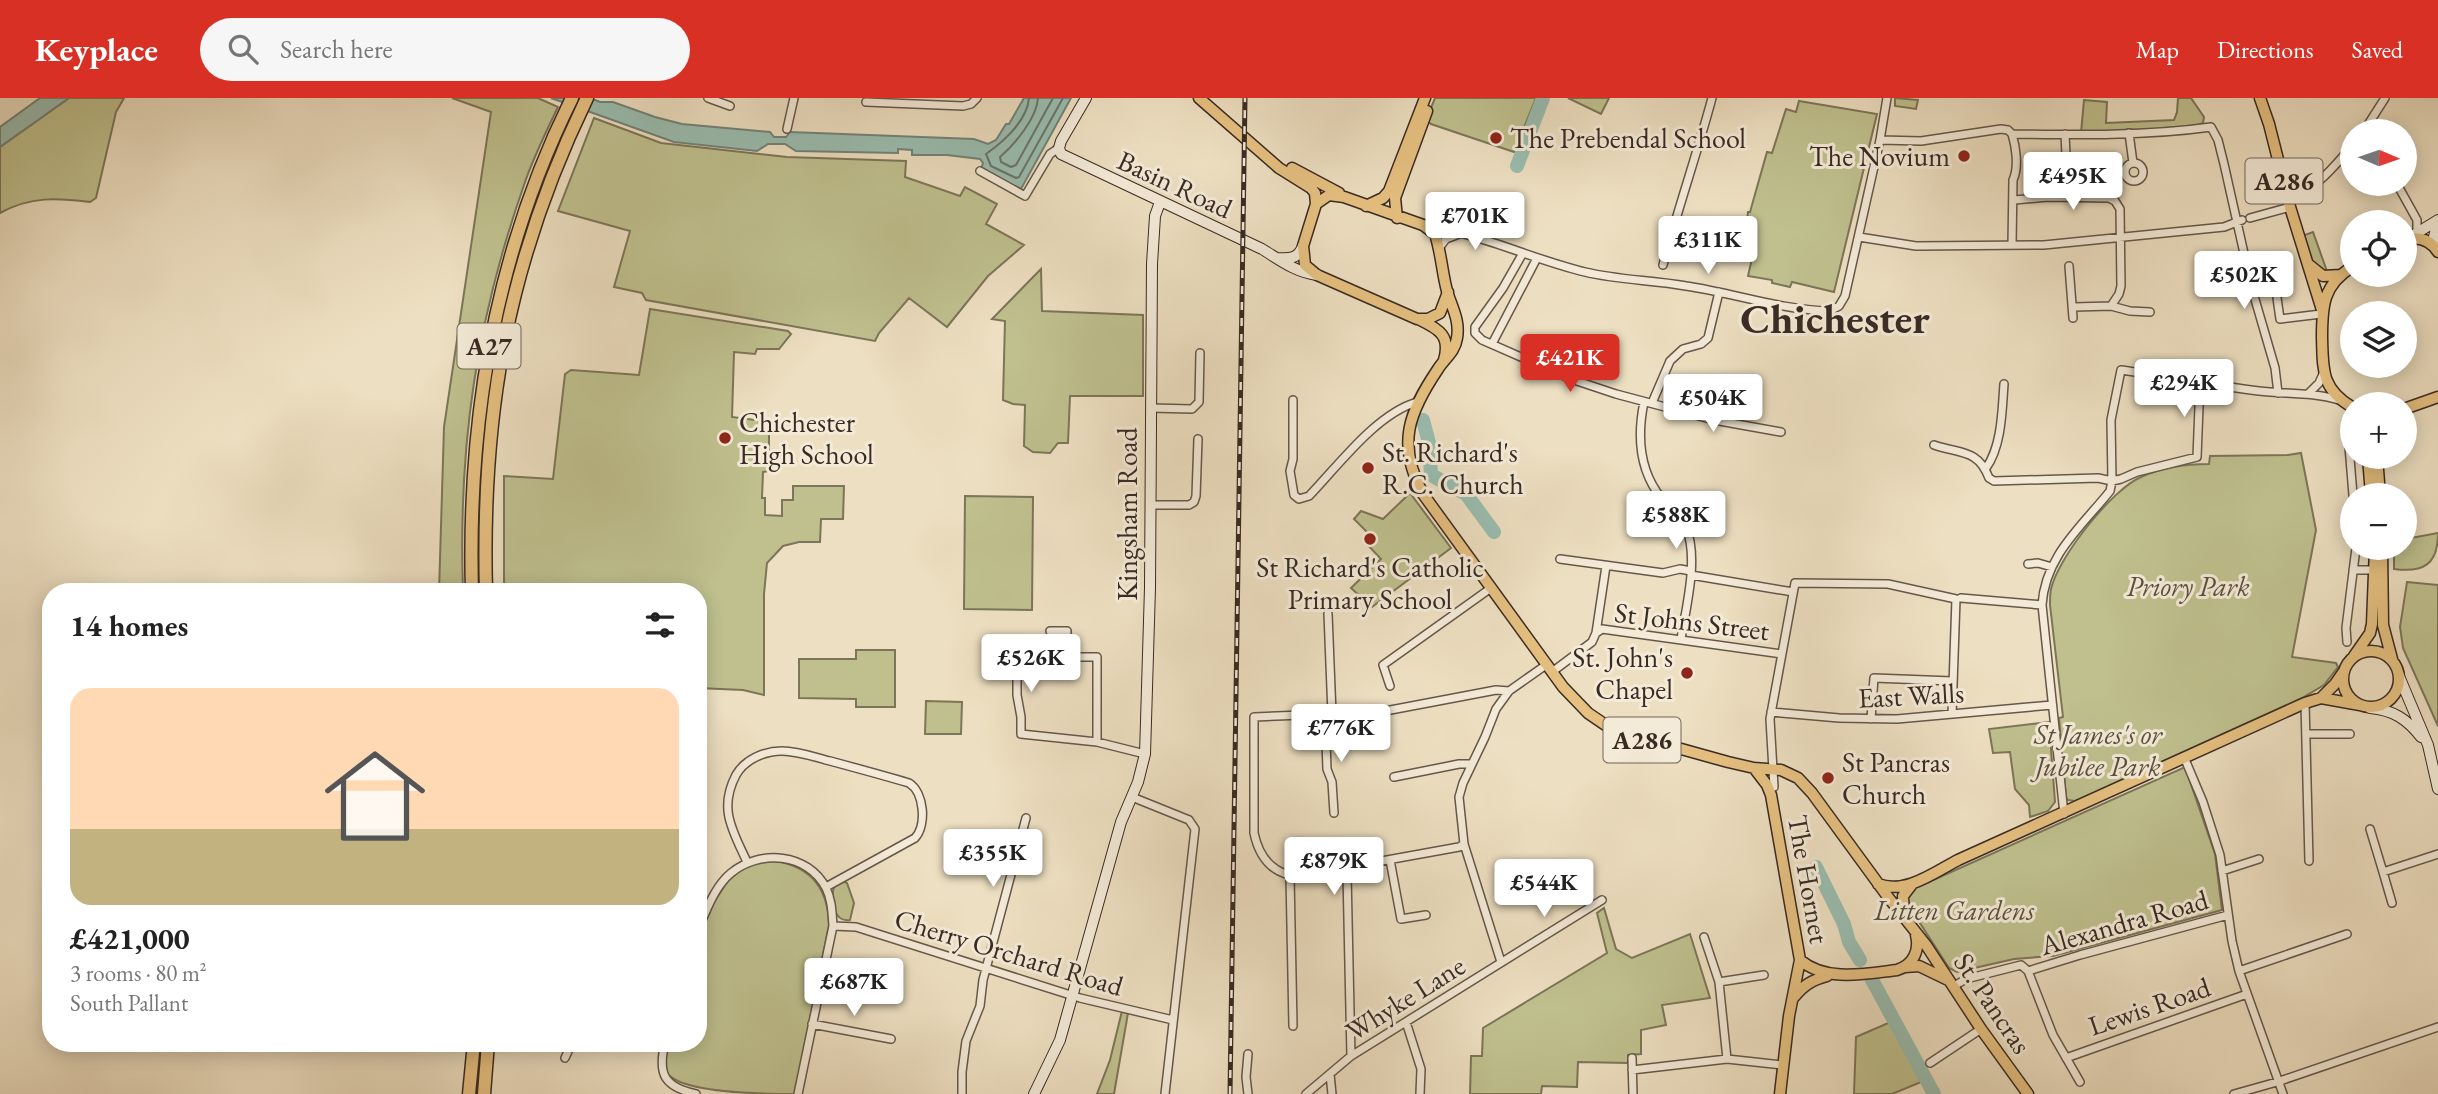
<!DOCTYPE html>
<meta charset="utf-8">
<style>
:root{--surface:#fff;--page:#f6f6f6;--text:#222;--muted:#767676;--line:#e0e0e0;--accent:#d93025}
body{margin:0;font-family:"EB Garamond",serif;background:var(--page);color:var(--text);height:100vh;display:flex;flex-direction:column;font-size:26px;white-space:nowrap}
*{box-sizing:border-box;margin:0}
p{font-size:23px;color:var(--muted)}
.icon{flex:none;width:38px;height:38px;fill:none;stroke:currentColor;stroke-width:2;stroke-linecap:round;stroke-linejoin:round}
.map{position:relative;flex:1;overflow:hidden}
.drawer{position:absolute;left:42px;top:485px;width:665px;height:469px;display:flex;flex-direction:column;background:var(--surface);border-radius:28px;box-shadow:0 4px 18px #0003}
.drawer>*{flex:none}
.needle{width:46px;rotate:92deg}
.fabs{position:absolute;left:2340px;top:21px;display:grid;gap:14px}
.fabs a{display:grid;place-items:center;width:77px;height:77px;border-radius:50%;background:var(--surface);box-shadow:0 4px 18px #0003;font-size:35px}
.price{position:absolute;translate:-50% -60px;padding:0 16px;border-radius:7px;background:#fff;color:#222;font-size:23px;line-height:46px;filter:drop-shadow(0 2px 4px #0008)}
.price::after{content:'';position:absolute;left:50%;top:42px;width:21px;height:16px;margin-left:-10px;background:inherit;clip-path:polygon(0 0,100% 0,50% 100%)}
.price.current{background:var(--accent);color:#fff}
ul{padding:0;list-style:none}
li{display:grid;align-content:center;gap:14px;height:371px;padding:0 28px}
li+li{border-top:2px solid var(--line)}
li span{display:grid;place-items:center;height:217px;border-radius:21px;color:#555}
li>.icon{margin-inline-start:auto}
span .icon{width:126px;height:126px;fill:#fffc;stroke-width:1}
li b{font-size:30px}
h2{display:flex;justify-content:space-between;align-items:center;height:84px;padding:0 28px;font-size:30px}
header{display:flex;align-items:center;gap:42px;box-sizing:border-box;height:98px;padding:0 35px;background:var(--accent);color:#fff}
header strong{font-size:33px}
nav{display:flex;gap:38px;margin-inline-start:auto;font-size:24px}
.search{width:490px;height:63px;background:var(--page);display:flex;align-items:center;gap:18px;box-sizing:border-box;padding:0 24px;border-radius:38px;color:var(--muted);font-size:26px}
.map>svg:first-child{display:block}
.green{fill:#bfc08e;stroke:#7c7559;stroke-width:2}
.water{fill:#99bdb0;stroke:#738278;stroke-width:2}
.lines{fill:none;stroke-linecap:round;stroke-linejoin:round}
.shore{stroke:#69746a;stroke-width:2}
.stream{stroke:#738278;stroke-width:2.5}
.river{stroke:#99bdb0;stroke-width:14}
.street-casing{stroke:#66574b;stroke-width:10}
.secondary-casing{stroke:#392a24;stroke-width:12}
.primary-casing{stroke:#392a24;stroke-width:13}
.highway-casing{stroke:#392a24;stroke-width:15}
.street{stroke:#f3ead7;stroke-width:7}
.secondary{stroke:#f3ead7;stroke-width:10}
.primary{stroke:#e6c080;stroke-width:10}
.highway{stroke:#e6c080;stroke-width:12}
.rail-casing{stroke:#392a24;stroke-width:5}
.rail{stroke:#f3ead7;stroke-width:2.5;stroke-dasharray:8;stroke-linecap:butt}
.poi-dot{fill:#8f2418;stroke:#f3ead7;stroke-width:2.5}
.labels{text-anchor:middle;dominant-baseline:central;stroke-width:6;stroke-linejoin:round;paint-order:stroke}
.shield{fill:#f3ead7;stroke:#71645a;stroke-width:2}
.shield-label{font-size:26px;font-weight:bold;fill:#392a24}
.poi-label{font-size:28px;fill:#392a24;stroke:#f3ead7;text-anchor:start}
.street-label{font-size:28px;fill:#392a24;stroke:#f3ead7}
.park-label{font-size:28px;font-style:italic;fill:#5a503e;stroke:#f3ead7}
.town-label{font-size:42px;font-weight:bold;fill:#392a24;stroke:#f3ead7}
</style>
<header>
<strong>Keyplace</strong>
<div class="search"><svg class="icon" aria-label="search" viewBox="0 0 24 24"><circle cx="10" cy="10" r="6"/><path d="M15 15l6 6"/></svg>Search here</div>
<nav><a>Map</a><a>Directions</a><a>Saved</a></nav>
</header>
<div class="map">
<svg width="2438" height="996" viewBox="0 0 2438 996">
<rect width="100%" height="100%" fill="#eddfc1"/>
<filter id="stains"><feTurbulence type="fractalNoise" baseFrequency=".00286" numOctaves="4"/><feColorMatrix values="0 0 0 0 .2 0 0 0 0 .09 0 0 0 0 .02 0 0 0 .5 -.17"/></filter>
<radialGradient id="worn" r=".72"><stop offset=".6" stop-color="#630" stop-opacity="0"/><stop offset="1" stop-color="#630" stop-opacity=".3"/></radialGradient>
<path class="green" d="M69 0H124L116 14 96 100 90 104C57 100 31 98 0 115V49Z
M452 0H538L558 9C546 34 533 60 524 87 476 224 458 348 463 493L439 494 444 329 491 14Z
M1435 0H1536L1514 54 1431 26 1426 22Z
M1568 0H1609L1601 16Z
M1895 0 1918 2 1916 11 1895 8Z
M2178 0H2191L2204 19 2203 25 2185 32 2081 35 2084 2 2107 4 2106 25 2174 22 2177 14Z
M1799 3 1877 16 1834 194 1792 184 1790 189 1772 185V182L1748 178 1753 156 1751 150H1744L1748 114H1750L1767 54 1772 55 1786 11 1796 14Z
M594 20 661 45 787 59 906 63 905 79 960 98 965 89 997 106 986 126 1024 147 988 178 947 229 909 200 879 235 875 243 646 202 642 195 614 189 630 133 558 113Z
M2313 134 2328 176 2311 165 2302 138Z
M1041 171 1042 213 1143 217V298H1070L1068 345H1058L1050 355 1033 354 1024 348 1025 307 1013 306 1003 302 1005 223 992 221Z
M650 211 788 233 791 236 779 251H757L755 256 734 254 732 319 769 324V373L763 374 762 400H765V417L782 418V402H793V388H844L843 421H821L820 444H799L783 448 767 465 764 496V597L743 592 698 590V494L504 493V378L553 381 565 276 571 272 639 277Z
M2301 355 2316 432 2292 559 2336 565 2338 569 2324 587 2302 600 2075 703 2068 702 2066 700 2059 620 2063 619 2050 507C2050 502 2050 496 2051 491 2058 460 2111 392 2141 379 2161 370 2187 366 2209 366L2210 358 2288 357Z
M1410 395 1451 450 1372 509 1351 490 1381 461 1364 443 1370 437 1354 421 1361 413 1383 421Z
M965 398 1033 399 1032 512 964 511Z
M2438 435C2438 466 2424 475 2394 471V450H2404L2405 441Z
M2407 484 2438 487V628L2403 550 2400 529Z
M856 552H895V609H856V601L799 600V561H856Z
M926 603 962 604 961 636H925Z
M2049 624 2055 704 2048 713 2030 719 2029 707 2015 691 2010 654 1993 655 1989 631Z
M2185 669 2215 756 2222 812 2053 858 2014 861 1957 874 1949 870 1907 805 1911 792Z
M768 762C807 766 828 786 829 827L795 996C768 996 675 996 665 972 663 964 667 953 668 945H698V841L714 804 728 783 743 770Z
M843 783 847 785 854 805 850 822C834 825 830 802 834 789Z
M1604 810 1616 851 1632 860 1690 836 1710 900 1662 907 1666 927 1641 932V956L1628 957V965L1578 964 1577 989 1542 988 1541 996H1470L1471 958H1482L1483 930 1607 855 1597 815Z
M1122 913 1128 915 1114 996H1097L1110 962Z
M1895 922 1926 982 1892 996H1854L1856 939Z"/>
<path class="water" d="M40 0H69L0 49V29Z
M551 0H590L600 4H613L655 19 682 26 770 34 774 39H786L790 34 974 41 988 46 996 42 1006 26H1009L1024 0H1071L1021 91 981 71 983 65 980 61 947 57H912V52L898 51V55L796 53 785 46H768L757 53 674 44Z"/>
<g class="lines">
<path class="shore" d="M1029 0C1027 23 1003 44 986 56L991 68 1016 80 1019 79 1063 0
M1038 0C1037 20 1014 47 1000 59L1001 64 1011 69 1016 67 1053 0"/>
<path class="stream" d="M1515 67 1517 68"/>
<path class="river" d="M1517 68 1543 0
M1423 322 1429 345 1431 377 1466 396 1494 434
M1816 769 1844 826 1849 844 1860 862
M1871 880 1934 996"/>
<g class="street-casing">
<path id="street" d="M708 0 730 8
M866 4 963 8 971 6 977 0
M787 31 794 0
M2364 33 2385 0
M2129 35 2133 65
M2012 36C2016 49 2019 69 2013 82L2012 147
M2065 36 2067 78
M1880 42 1921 43 2001 31 2008 32 2012 36C2078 37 2146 38 2211 29L2218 42 2224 66 2252 191 2275 270 2278 295
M2125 74a9 9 0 1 1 18 0a9 9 0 1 1-18 0Z
M980 73 1025 98 1050 56 1059 50
M2397 86 2417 122V135
M2288 99C2316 93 2334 68 2352 48
M2014 102 2048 99 2109 100 2115 103 2120 111 2121 188 2119 196 2111 208
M2250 120 2290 109
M1425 128C1480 135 1531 161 1585 174 1618 182 1653 182 1686 188 1734 195 1781 212 1829 213L1839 208 1845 198 1880 42 1887 0
M1859 139 1916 148 2044 147 2224 129 2242 122
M1439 150 1446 141 1459 136
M1523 155 1503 190 1475 229V235L1482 242 1571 281 1616 296 1714 322 1781 334
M1663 167C1678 110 1697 56 1712 0
M2069 168 2073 220
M2277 200 2280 221 2321 216
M2074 209 2111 208 2130 213 2150 214
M1492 246 1537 160
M2308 296 2319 285 2324 274
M1293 302V361L1290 373 1294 397 1299 401 1309 398C1338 368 1376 316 1417 304
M1644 304C1637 338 1639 373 1662 401 1669 411 1681 418 1686 429 1699 461 1686 509 1681 541
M1652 305 1670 263 1683 251 1701 246 1708 240 1719 194
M1151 310 1192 311 1199 304 1200 255
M1934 347C1960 356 1978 351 1989 380L1994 383 2098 380 2112 383 2121 381 2137 374 2197 359 2200 284
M2349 348 2353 397
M1986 370C2002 348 2002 312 2004 286
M1151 407H1189L1194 404 1196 398 1198 341
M1560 461 1663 475 1680 471 1691 473
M2028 466 2038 465 2052 469
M2353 472H2375
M1691 477 1793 494
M1961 500 2042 507
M1328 516 1332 616
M1050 533H1067L1066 559H1097V644
M1596 535 1602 531 1782 556
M2347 544 2346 530 2356 450
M1017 555V597L1021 619V636L1097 644 1145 656
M1552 574 1592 544 1596 535 1606 468
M1390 588 1383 567 1491 490
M2305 605 2309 763
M1771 614 1839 620 1897 621 2052 607
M1325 616 1327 671 1332 684 1334 715
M1871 621 1874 580 1952 583
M2307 636H2350
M2184 659 2203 704 2220 757 2232 843 2239 873 2283 996
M1394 679 1459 666H1470
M1774 689 1770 621 1795 485 1888 486 1956 501 1952 616
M1132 699 1189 722 1195 731 1165 996
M2064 716 2042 507C2045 458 2082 428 2110 393L2112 383 2111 322 2121 272C2167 279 2213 287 2259 293 2286 296 2313 294 2339 302
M2370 731 2383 774 2438 756
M1390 762 1401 821 1426 817
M747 764C733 733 718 711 736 677 745 661 765 653 782 653 798 653 814 659 830 663 856 670 882 677 909 685 924 694 927 727 915 740L826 789
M2222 773 2259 761
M2383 774 2392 805
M1347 776C1305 781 1265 787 1254 735V619L1380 614 1496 592 1509 593
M1290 778 1293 928
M833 828 856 829 1080 900 1173 922
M698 831C707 812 714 789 731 775 760 751 808 755 826 790 832 802 832 815 833 828L798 996
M1704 839 1719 884 1727 961
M1501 864 1464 746 1459 699 1463 685 1485 639 1496 611 1509 593 1546 567
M2028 873 2080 857 2228 817
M2239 873 2347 836
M1719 884 1764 877
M1954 888 1966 881 2021 867 2028 873 2053 937 2080 984
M1406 924 1421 971 1420 996
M812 926 891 941
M665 945C657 977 665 989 696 996
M1351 958 1347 776 1354 768 1459 749 1464 746
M565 960 572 945
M1632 960 1633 996
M2066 960 2247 896
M1930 965 1981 931
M1632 972 1727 961 1782 967
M1330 976 1332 996
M962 996V974L966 943 980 908 983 882 1026 720
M1248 996 1246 979 1248 956
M1306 996 1351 958 1602 802
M2234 996 2277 984 2438 929"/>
</g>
<g class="secondary-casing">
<path id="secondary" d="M1086 0 1061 43 1059 50 1061 56 1262 151C1280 162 1295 174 1317 177
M2407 141 2438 122
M2436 150 2434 139 2438 122
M1277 160C1289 161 1298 161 1303 148
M2399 578 2428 647 2438 691
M2370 610C2393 612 2407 621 2421 639
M1034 996 1060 942 1121 724 1138 684 1145 656 1150 490 1152 166 1155 118 1160 104"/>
</g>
<g class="primary-casing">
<path id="primary" d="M1199 0 1279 70 1311 90 1315 95 1316 106
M2260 0 2269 26 2290 109 2322 212
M1292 70 1339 95
M1366 108 1383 100 1389 93 1425 0
M1397 120 1395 100 1427 13
M2404 142C2418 138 2430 141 2438 154
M2308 166 2323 178 2341 177
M2352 169C2323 187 2322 208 2322 239 2323 271 2321 291 2352 309
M1448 194 1440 215 1428 221H1417L1317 177 1305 167 1303 148 1316 106 1329 97 1344 99 1423 127 1435 136C1441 154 1442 174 1447 193 1452 210 1460 222 1457 240 1455 254 1445 260 1438 271 1409 314 1396 346 1423 396L1563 589 1588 615 1613 632 1728 664 1754 670 1781 672 1798 680 1812 695 1888 799 1926 847 1981 931 2028 996
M1420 222C1439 231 1451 238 1444 262
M2404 311 2438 299
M2368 359 2371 397
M2377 359 2380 397
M2382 450 2383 527 2392 561
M2343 581a28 28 0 1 1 56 0a28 28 0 1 1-56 0Z
M2354 558 2370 535 2372 526 2375 450
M2321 600 2335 586 2344 573
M1754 670 1767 687 1771 697 1800 862 1789 918 1780 996
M1878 786C1905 797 1935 774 1958 762L2305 605 2321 600 2360 607
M1904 816 1903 798 1913 785
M1800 862C1826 884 1864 876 1897 872 1913 867 1920 853 1916 837
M1905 869 1919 868 1948 882
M1794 899C1804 887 1812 882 1827 878"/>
</g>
<g class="highway-casing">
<path id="highway" d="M472 494C467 321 495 155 572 0
M486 494C481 313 508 163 587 0
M469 996 474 945
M484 996 488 945"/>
</g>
<use href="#street" class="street"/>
<use href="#secondary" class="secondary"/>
<use href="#primary" class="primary"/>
<use href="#highway" class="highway"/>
<g class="rail-casing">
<path id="rail" d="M1230 996 1245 0"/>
</g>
<use href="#rail" class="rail"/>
</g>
<g class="poi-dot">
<circle cx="1496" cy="40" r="7"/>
<circle cx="1964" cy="58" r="7"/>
<circle cx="725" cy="340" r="7"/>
<circle cx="1368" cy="370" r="7"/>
<circle cx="1370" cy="441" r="7"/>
<circle cx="1687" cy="575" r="7"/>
<circle cx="1828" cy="680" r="7"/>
</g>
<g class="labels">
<g class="shield">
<rect x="2245.5" y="60.5" width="77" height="45" rx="5"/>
<rect x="457.5" y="225.5" width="63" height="45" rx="5"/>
<rect x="1603.5" y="619.5" width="77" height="45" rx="5"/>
</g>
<g class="shield-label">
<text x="2284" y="83">A286</text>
<text x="489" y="248">A27</text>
<text x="1642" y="642">A286</text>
</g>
<g class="poi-label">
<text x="1510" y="40">The Prebendal School</text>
<text x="1950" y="58" text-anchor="end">The Novium</text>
<text x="739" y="324">Chichester<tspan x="739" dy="32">High School</tspan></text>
<text x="1382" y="354">St. Richard's<tspan x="1382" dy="32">R.C. Church</tspan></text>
<text x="1370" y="469" text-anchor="middle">St Richard's Catholic<tspan x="1370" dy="32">Primary School</tspan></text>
<text x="1673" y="559" text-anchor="end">St. John's<tspan x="1673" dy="32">Chapel</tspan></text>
<text x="1842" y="664">St Pancras<tspan x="1842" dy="32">Church</tspan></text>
</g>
<g class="street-label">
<text transform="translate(1175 86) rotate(25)">Basin Road</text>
<text transform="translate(1127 416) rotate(-90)">Kingsham Road</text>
<text transform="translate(1692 523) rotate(7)">St Johns Street</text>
<text transform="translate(1911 597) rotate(-3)">East Walls</text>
<text transform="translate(1809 781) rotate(80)">The Hornet</text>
<text transform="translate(2124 824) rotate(-16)">Alexandra Road</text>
<text transform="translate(1009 854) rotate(17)">Cherry Orchard Road</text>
<text transform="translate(1405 900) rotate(-32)">Whyke Lane</text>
<text transform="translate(1993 905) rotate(56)">St. Pancras</text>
<text transform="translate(2149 908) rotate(-19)">Lewis Road</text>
</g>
<g class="park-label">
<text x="2188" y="488">Priory Park</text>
<text x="2098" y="636">St James's or<tspan x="2098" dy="32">Jubilee Park</tspan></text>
<text x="1954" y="812">Litten Gardens</text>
</g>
<g class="town-label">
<text x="1835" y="220">Chichester</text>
</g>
</g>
<rect width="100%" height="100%" filter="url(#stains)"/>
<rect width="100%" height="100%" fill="url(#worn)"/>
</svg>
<div class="fabs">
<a><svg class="needle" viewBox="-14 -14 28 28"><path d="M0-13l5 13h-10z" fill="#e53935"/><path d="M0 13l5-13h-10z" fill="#767676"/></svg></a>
<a><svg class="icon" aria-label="locate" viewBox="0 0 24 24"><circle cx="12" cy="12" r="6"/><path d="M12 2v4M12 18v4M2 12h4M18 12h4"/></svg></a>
<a><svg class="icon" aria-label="layers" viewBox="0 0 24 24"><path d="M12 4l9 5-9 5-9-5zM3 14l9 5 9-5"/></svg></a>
<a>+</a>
<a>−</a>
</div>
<b class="price" style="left:2073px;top:114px">£495K</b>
<b class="price" style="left:1475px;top:154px">£701K</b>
<b class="price" style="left:1708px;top:178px">£311K</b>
<b class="price" style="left:2244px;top:213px">£502K</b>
<b class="price current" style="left:1570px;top:296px">£421K</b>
<b class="price" style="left:2184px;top:321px">£294K</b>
<b class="price" style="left:1713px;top:336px">£504K</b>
<b class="price" style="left:1676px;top:453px">£588K</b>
<b class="price" style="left:1031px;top:596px">£526K</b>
<b class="price" style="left:1341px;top:666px">£776K</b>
<b class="price" style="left:993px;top:791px">£355K</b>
<b class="price" style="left:1334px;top:799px">£879K</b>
<b class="price" style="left:1544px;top:821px">£544K</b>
<b class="price" style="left:854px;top:920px">£687K</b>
<section class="drawer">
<h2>14 homes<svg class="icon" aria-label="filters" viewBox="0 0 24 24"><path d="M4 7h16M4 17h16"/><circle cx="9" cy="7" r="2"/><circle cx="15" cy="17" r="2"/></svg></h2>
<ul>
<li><span style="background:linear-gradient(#ffd9b3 65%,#c2b280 0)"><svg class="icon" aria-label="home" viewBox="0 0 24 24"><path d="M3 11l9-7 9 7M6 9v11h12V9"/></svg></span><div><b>£421,000</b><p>3 rooms · 80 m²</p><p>South Pallant</p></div></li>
</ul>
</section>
</div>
